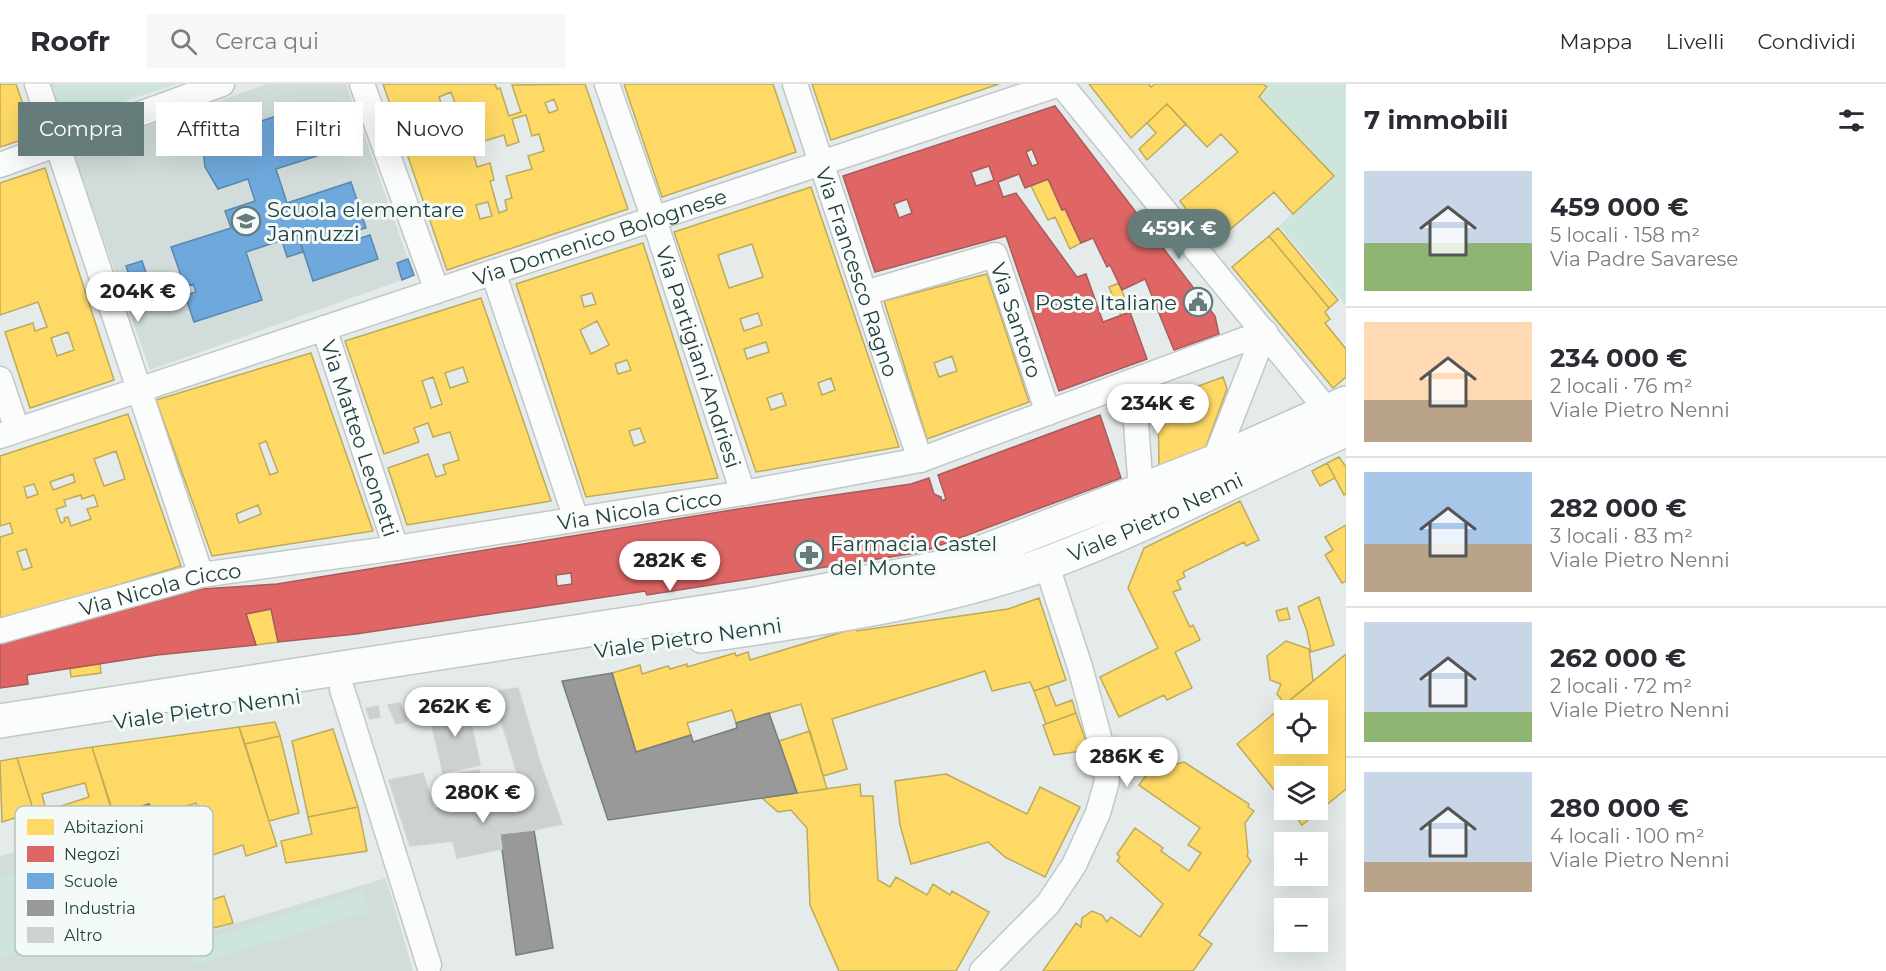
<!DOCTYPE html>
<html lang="it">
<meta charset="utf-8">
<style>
:root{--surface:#fff;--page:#f7f7f7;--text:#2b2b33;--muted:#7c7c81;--line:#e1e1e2;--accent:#667c7b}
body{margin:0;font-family:Montserrat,sans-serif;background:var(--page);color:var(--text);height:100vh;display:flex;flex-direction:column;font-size:22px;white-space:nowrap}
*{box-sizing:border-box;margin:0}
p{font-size:20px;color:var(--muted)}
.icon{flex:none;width:33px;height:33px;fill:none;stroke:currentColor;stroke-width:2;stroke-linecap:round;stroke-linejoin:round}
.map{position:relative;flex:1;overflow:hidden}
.details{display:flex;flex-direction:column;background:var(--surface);width:540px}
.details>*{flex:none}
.hud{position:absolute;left:18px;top:18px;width:570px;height:54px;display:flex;gap:12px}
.buttons{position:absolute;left:1274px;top:616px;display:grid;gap:12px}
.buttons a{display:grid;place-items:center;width:54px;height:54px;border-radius:0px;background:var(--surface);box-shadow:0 6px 24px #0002;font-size:30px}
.price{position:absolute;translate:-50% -51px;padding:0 14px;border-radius:21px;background:#fff;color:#222;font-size:20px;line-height:39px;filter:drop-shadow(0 2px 3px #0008)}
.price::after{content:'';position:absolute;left:50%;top:36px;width:18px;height:14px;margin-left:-9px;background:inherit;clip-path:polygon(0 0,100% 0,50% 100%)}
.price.selected{background:var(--accent);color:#fff}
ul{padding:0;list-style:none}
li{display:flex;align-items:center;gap:18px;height:150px;padding:0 18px}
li+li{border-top:2px solid var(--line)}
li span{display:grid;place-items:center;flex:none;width:168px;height:120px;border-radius:0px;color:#555}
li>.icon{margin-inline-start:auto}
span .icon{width:72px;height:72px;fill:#fffc;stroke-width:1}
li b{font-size:26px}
h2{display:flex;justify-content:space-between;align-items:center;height:72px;padding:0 18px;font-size:26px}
.chip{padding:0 21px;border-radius:0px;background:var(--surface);box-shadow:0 6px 24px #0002;font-size:21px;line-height:54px}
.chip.selected{background:var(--accent);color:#fff}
header{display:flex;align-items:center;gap:36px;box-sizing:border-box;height:84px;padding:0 30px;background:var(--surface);border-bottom:2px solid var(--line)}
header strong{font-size:28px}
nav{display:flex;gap:33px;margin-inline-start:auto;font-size:21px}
.search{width:420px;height:54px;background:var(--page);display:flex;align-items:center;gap:15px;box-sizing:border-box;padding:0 21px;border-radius:0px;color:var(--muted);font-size:22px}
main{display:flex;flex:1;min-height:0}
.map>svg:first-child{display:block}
.built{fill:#d2dddb}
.green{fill:#cde5da}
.homes{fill:#ffd966;stroke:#bcab5a;stroke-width:1.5;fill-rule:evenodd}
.shops{fill:#e06666;stroke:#a75b5a;stroke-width:1.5;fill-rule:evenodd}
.schools{fill:#6fa8dc;stroke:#5889ad;stroke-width:1.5}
.industry{fill:#999;stroke:#757e7e;stroke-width:1.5}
.building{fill:#ccd2d1;stroke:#ced4d3;stroke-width:1.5}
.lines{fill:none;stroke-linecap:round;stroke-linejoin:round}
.minor-casing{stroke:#c2c8c7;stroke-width:27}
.secondary-casing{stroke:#c0c9c7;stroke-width:36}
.minor{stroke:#fbfcfc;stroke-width:24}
.secondary{stroke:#fbfcfc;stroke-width:33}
.labels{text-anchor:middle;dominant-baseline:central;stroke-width:6;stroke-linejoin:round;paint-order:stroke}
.poi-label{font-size:21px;fill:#21403f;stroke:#f3faf8;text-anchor:start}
.street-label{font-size:21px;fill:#21403f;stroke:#f3faf8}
.key{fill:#f3faf8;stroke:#b4c2c0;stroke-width:1.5}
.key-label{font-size:16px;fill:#21403f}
</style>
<header>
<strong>Roofr</strong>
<div class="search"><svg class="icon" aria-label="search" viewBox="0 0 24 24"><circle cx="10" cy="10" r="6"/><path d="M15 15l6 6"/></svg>Cerca qui</div>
<nav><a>Mappa</a><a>Livelli</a><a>Condividi</a></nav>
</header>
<main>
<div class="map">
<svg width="1346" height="887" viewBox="0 0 1346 887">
<rect width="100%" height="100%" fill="#e5ebea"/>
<path class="built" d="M267 0H346L408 175 397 179 402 196 150 286 73 69Z
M108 742 150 865 386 794 413 887H0V772Z"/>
<path class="green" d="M50 0H176L63 38Z
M1265 0H1346V221L1279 142 1333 91 1260 13 1269 4Z
M103 764 125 838 0 875V795Z
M362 807 369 828 195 881 189 861Z"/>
<path class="homes" d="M0 0H16L34 52 0 63Z
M383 0H495L497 5 500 4 509 32 521 28 512 1 585 0 628 125 447 186ZM451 8 455 19 443 24 439 13ZM554 15 558 26 549 29 545 19ZM526 31 532 52 539 50 544 67 528 72 532 85 506 92 512 114 505 116 507 126 499 129 490 97 494 96 490 79 477 83 471 61 504 51 507 62 519 58 512 35ZM488 118 492 132 480 135 476 121Z
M624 0H773L796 68 662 113Z
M812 0H999L831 56Z
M1089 0H1149L1151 3 1155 0H1263L1267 3 1259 13 1334 92 1293 130 1274 108 1213 160 1180 117 1238 68 1221 50 1207 63 1167 20 1131 54Z
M1167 20 1186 40 1147 76 1139 65 1156 49 1147 39Z
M45 84 114 296 30 324 5 248 33 239 35 247 47 243 38 218 0 231V99ZM68 248 74 266 57 272 51 254Z
M1048 95 1062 126 1065 125 1081 159 1070 165 1055 133 1048 136 1031 102Z
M811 103 899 363 756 388 674 148ZM752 160 763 193 729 204 718 171ZM758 229 762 241 744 247 740 235ZM766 258 769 268 747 275 744 265ZM831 294 835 306 822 311 818 299ZM782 309 786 321 771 326 767 314Z
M1278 144 1338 216 1329 224 1269 152Z
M1269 152 1329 224 1325 228 1330 235 1325 239 1346 265V293L1333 304 1232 183Z
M643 159 718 394 586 413 516 200ZM592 209 596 220 584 223 581 212ZM597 237 609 261 591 270 580 246ZM627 276 631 286 618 290 615 280ZM640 344 645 358 634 362 629 347Z
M987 190 1029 318 927 355 884 217ZM952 272 957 287 939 293 934 279Z
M1119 199 1130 228 1121 232 1109 203Z
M481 214 551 417 407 441 388 384 428 370 436 393 446 390 443 381 459 376 450 348 433 353 428 339 414 344 419 358 384 370 345 257ZM463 283 468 298 450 304 445 289ZM433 293 442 320 431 324 422 297Z
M311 269 373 447 212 472 156 316ZM266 357 278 388 270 391 259 360ZM258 421 261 430 239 439 236 430Z
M1223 293 1227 305 1205 365 1159 383 1158 317Z
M128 330 181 482 0 536V453L13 449 10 439 0 442V372ZM116 367 125 395 104 402 94 375ZM73 390 75 398 53 406 50 398ZM34 400 38 410 27 414 24 403ZM81 411 82 415 94 411 98 422 87 425 91 435 71 442 68 433 64 434 65 437 61 439 56 425 66 422 64 416ZM26 465 32 483 23 486 17 468Z
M1339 373 1346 383V410L1344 411 1327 379Z
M1327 379 1335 394 1320 402 1312 387Z
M1240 417 1259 456 1246 462 1244 458 1183 488 1185 493 1177 497 1181 505 1173 508 1190 543 1193 541 1200 556 1175 568 1192 604 1167 616 1164 611 1119 633 1100 593 1158 564 1128 504 1144 464Z
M1346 441V497L1342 499 1325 471 1333 466 1325 453Z
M1319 513 1334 561 1311 568 1307 547 1298 523Z
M1039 514 1066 596 1034 607 1030 598 992 607 985 587 832 635 847 685 823 692 801 620 736 639 732 626 687 639 691 651 636 668 612 589 640 581 642 590 668 582 670 585 687 580V583L735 569 736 572 748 568 750 576 856 544 857 547 1008 525Z
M1287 524 1290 535 1279 537 1276 527Z
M271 525 278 558 256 561 246 530Z
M1286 557 1309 565 1313 597 1285 620 1277 610 1281 600 1270 596 1267 572Z
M1346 570V705L1302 741 1291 726H1317V693H1284V718L1237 660ZM1284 627H1317V660H1284Z
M100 580 101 589 71 593 70 584Z
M1048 602 1056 622 1072 616 1076 629 1046 640 1034 607Z
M1076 629 1089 666 1054 671 1043 641Z
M275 638 280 652 245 660 239 643Z
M239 643 277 762 246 772 243 761 212 771 196 719 154 732 149 720 114 731 92 663Z
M333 645 358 723 308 733 292 657Z
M810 647 827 705 797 709 779 657Z
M280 652 299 729 269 737 245 660Z
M92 663 115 737 43 757 17 674ZM85 699 89 713 46 727 42 710Z
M17 674 34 728 2 738 0 677Z
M1184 678 1249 720 1248 723 1254 727 1245 739 1248 770 1247 772 1251 777 1199 851 1212 860 1193 887H1043L1076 839 1081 843 1082 834 1092 827 1102 831 1107 838 1111 833 1140 853 1163 820 1117 777 1120 773 1117 770 1135 744 1163 764 1161 767 1189 787 1201 769 1188 761 1200 744 1139 701 1148 689 1154 690 1158 685Z
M946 690 1027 730 1040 703 1080 723 1045 793 1005 773 988 758 911 780 900 741 895 697Z
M860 700 861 712H873L878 796 890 803 896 793 927 811 933 800 950 811 952 807 989 828 956 887H839L810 821 807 744 791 726 778 728 762 714Z
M358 723 367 767 286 779 281 757 312 750 308 733Z
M224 812 233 839 213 844 204 818Z"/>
<path class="shops" d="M1055 22 1215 232 1219 250 1174 266 1145 195 1122 206 1110 181 1107 183 1093 154 1081 159 1065 125 1062 126 1048 95 1025 104 1019 90 998 98 1003 113 1016 109 1077 193 1086 190 1103 238 1130 228 1147 275 1059 307 1006 152 875 188 843 92ZM1032 65 1038 80 1032 82 1026 68ZM989 82 994 96 976 102 971 88ZM907 115 912 129 899 134 894 120Z
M1100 331 1121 394 922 468 647 511 645 507 356 550 278 558 271 525 246 530 256 561 157 571 27 591 28 600 0 604V560L201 505 277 500 738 425 911 400 929 394 934 410 941 413 942 417 946 415 938 391ZM571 489 572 500 557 502 556 491Z"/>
<path class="schools" d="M300 24 310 37 312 57 317 72 276 85 287 119 351 98 366 144 355 147 358 155 370 151 378 175 313 197 298 151 246 168 262 216 194 238 185 211 196 208 193 200 185 203 171 163 231 144 225 127 255 117 248 95 218 105 205 83 202 57Z
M298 151 303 168 287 173 282 157Z
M408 175 414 191 402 196 397 179Z
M142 177 151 203 135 208 126 182Z"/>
<path class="industry" d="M612 589 636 668 691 651 693 658 737 644 736 639 769 629 797 709 608 736 562 597Z
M149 720 179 798 142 811 114 731Z
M534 746 553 864 516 871 500 750Z"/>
<path class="building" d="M518 604 540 678 516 685 492 608Z
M400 619 407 637 396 640 388 621Z
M467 620 480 681 443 689 429 628Z
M378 622 380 633 370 635 366 624Z
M540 678 562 740 534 746 516 685Z
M479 686 481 698 461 702 459 689Z
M423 689 444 758 410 762 389 696Z
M522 710 534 746 500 750 502 765 457 774 453 757 444 758 435 724Z"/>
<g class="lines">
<g class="minor-casing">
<g id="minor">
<path d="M37 0 201 491"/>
<path d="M362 0 437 207"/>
<path id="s1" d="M607 0 654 135 743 409"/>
<path id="s2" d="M795 0 920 376"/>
<path d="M1061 0 1328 327"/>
<path d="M0 81 222 0"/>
<path d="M493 188 576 435"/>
<path id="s3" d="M865 209 995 171 1048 329"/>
<path id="s4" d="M324 244 396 464"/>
<path d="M0 295 17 346"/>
<path d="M1133 297 1141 407"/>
<path id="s5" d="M0 352 1059 0"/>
<path d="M1214 378 1265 248"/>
<path id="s6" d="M0 547 201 491 396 464 743 409 920 376 1265 248"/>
<path d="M342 605 429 881"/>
<path d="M982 887 1048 820 1074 781 1098 729 1107 697 1102 664 1080 583 1046 479"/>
</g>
</g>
<g class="secondary-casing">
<g id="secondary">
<path id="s7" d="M702 552C817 535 938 519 1048 479 1150 441 1246 389 1346 346"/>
<path d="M0 637 756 520 944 483 1214 378 1346 319"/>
</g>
</g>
<use href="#minor" class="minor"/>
<use href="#secondary" class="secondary"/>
</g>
<defs>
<g id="school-ring" transform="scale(1.5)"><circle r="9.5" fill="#f3faf8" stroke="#667c7b" stroke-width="1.5"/><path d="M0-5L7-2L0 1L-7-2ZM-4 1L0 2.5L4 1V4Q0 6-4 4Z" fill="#667c7b"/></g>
<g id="civic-ring" transform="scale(1.5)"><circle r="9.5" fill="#f3faf8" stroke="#667c7b" stroke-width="1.5"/><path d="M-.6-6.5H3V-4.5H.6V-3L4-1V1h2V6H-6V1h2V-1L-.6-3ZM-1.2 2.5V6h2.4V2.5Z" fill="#667c7b"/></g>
<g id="pharmacy-ring" transform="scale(1.5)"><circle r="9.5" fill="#f3faf8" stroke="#667c7b" stroke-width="1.5"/><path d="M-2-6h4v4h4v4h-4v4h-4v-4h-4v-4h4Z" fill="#667c7b"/></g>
</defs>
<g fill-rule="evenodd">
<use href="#school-ring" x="246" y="137"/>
<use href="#civic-ring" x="1198" y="218"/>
<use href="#pharmacy-ring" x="809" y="471"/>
</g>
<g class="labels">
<g class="poi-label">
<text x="267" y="125">Scuola elementare<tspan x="267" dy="24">Jannuzzi</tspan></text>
<text x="1177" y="218" text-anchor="end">Poste Italiane</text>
<text x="830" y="459">Farmacia Castel<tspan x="830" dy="24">del Monte</tspan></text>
</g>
<g class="street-label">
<text stroke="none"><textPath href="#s5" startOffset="632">Via Domenico Bolognese</textPath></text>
<text stroke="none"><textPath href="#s2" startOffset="198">Via Francesco Ragno</textPath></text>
<text stroke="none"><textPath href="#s3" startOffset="204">Via Santoro</textPath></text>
<text stroke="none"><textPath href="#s1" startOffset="288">Via Partigiani Andriesi</textPath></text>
<text stroke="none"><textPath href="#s4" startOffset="116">Via Matteo Leonetti</textPath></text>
<text stroke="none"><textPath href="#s6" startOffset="652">Via Nicola Cicco</textPath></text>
<text stroke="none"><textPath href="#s7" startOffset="471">Viale Pietro Nenni</textPath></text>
<text stroke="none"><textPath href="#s6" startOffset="166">Via Nicola Cicco</textPath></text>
<text transform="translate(688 554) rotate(-8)">Viale Pietro Nenni</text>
<text transform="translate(207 625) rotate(-8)">Viale Pietro Nenni</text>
</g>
</g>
<rect x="15" y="722" width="198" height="150" rx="9" class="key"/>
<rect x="27" y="735" width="27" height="16" fill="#ffd966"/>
<rect x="27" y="762" width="27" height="16" fill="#e06666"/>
<rect x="27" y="789" width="27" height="16" fill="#6fa8dc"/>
<rect x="27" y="816" width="27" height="16" fill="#999"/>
<rect x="27" y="843" width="27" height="16" fill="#ccd2d1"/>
<g class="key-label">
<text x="64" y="749">Abitazioni</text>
<text x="64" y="776">Negozi</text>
<text x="64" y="803">Scuole</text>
<text x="64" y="830">Industria</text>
<text x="64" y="857">Altro</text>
</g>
</svg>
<div class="buttons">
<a><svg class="icon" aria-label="locate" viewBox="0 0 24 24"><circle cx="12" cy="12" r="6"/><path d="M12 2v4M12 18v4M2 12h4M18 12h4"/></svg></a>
<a><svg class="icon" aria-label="layers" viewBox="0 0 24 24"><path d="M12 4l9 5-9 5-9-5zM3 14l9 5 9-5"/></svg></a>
<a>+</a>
<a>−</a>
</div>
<b class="price selected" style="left:1179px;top:176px">459K €</b>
<b class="price" style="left:138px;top:239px">204K €</b>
<b class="price" style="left:1158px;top:351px">234K €</b>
<b class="price" style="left:670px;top:508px">282K €</b>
<b class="price" style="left:455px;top:654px">262K €</b>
<b class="price" style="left:1127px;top:704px">286K €</b>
<b class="price" style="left:483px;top:740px">280K €</b>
<div class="hud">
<a class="chip selected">Compra</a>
<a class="chip">Affitta</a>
<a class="chip">Filtri</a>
<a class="chip">Nuovo</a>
</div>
</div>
<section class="details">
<h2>7 immobili<svg class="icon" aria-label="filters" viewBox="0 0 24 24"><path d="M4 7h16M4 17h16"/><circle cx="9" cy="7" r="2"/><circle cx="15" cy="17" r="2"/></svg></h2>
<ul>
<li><span style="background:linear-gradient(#c9d6e8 60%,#8fb573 0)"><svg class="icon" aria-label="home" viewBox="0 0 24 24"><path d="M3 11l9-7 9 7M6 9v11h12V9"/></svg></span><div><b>459 000 €</b><p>5 locali · 158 m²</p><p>Via Padre Savarese</p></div></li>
<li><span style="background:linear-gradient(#ffd9b3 65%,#b9a48a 0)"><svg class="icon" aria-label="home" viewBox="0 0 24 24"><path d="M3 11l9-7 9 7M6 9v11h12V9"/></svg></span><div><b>234 000 €</b><p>2 locali · 76 m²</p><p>Viale Pietro Nenni</p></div></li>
<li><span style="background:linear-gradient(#a9c7e8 60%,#b9a48a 0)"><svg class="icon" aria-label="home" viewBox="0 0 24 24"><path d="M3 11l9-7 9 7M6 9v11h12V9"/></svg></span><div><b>282 000 €</b><p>3 locali · 83 m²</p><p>Viale Pietro Nenni</p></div></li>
<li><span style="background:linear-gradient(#c9d6e8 75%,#8fb573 0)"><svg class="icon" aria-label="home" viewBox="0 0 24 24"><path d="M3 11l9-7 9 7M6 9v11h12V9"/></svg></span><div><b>262 000 €</b><p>2 locali · 72 m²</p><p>Viale Pietro Nenni</p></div></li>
<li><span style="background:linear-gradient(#c9d6e8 75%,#b9a48a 0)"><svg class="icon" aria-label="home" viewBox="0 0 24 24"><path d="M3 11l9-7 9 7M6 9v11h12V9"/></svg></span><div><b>280 000 €</b><p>4 locali · 100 m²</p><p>Viale Pietro Nenni</p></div></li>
</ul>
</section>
</main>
